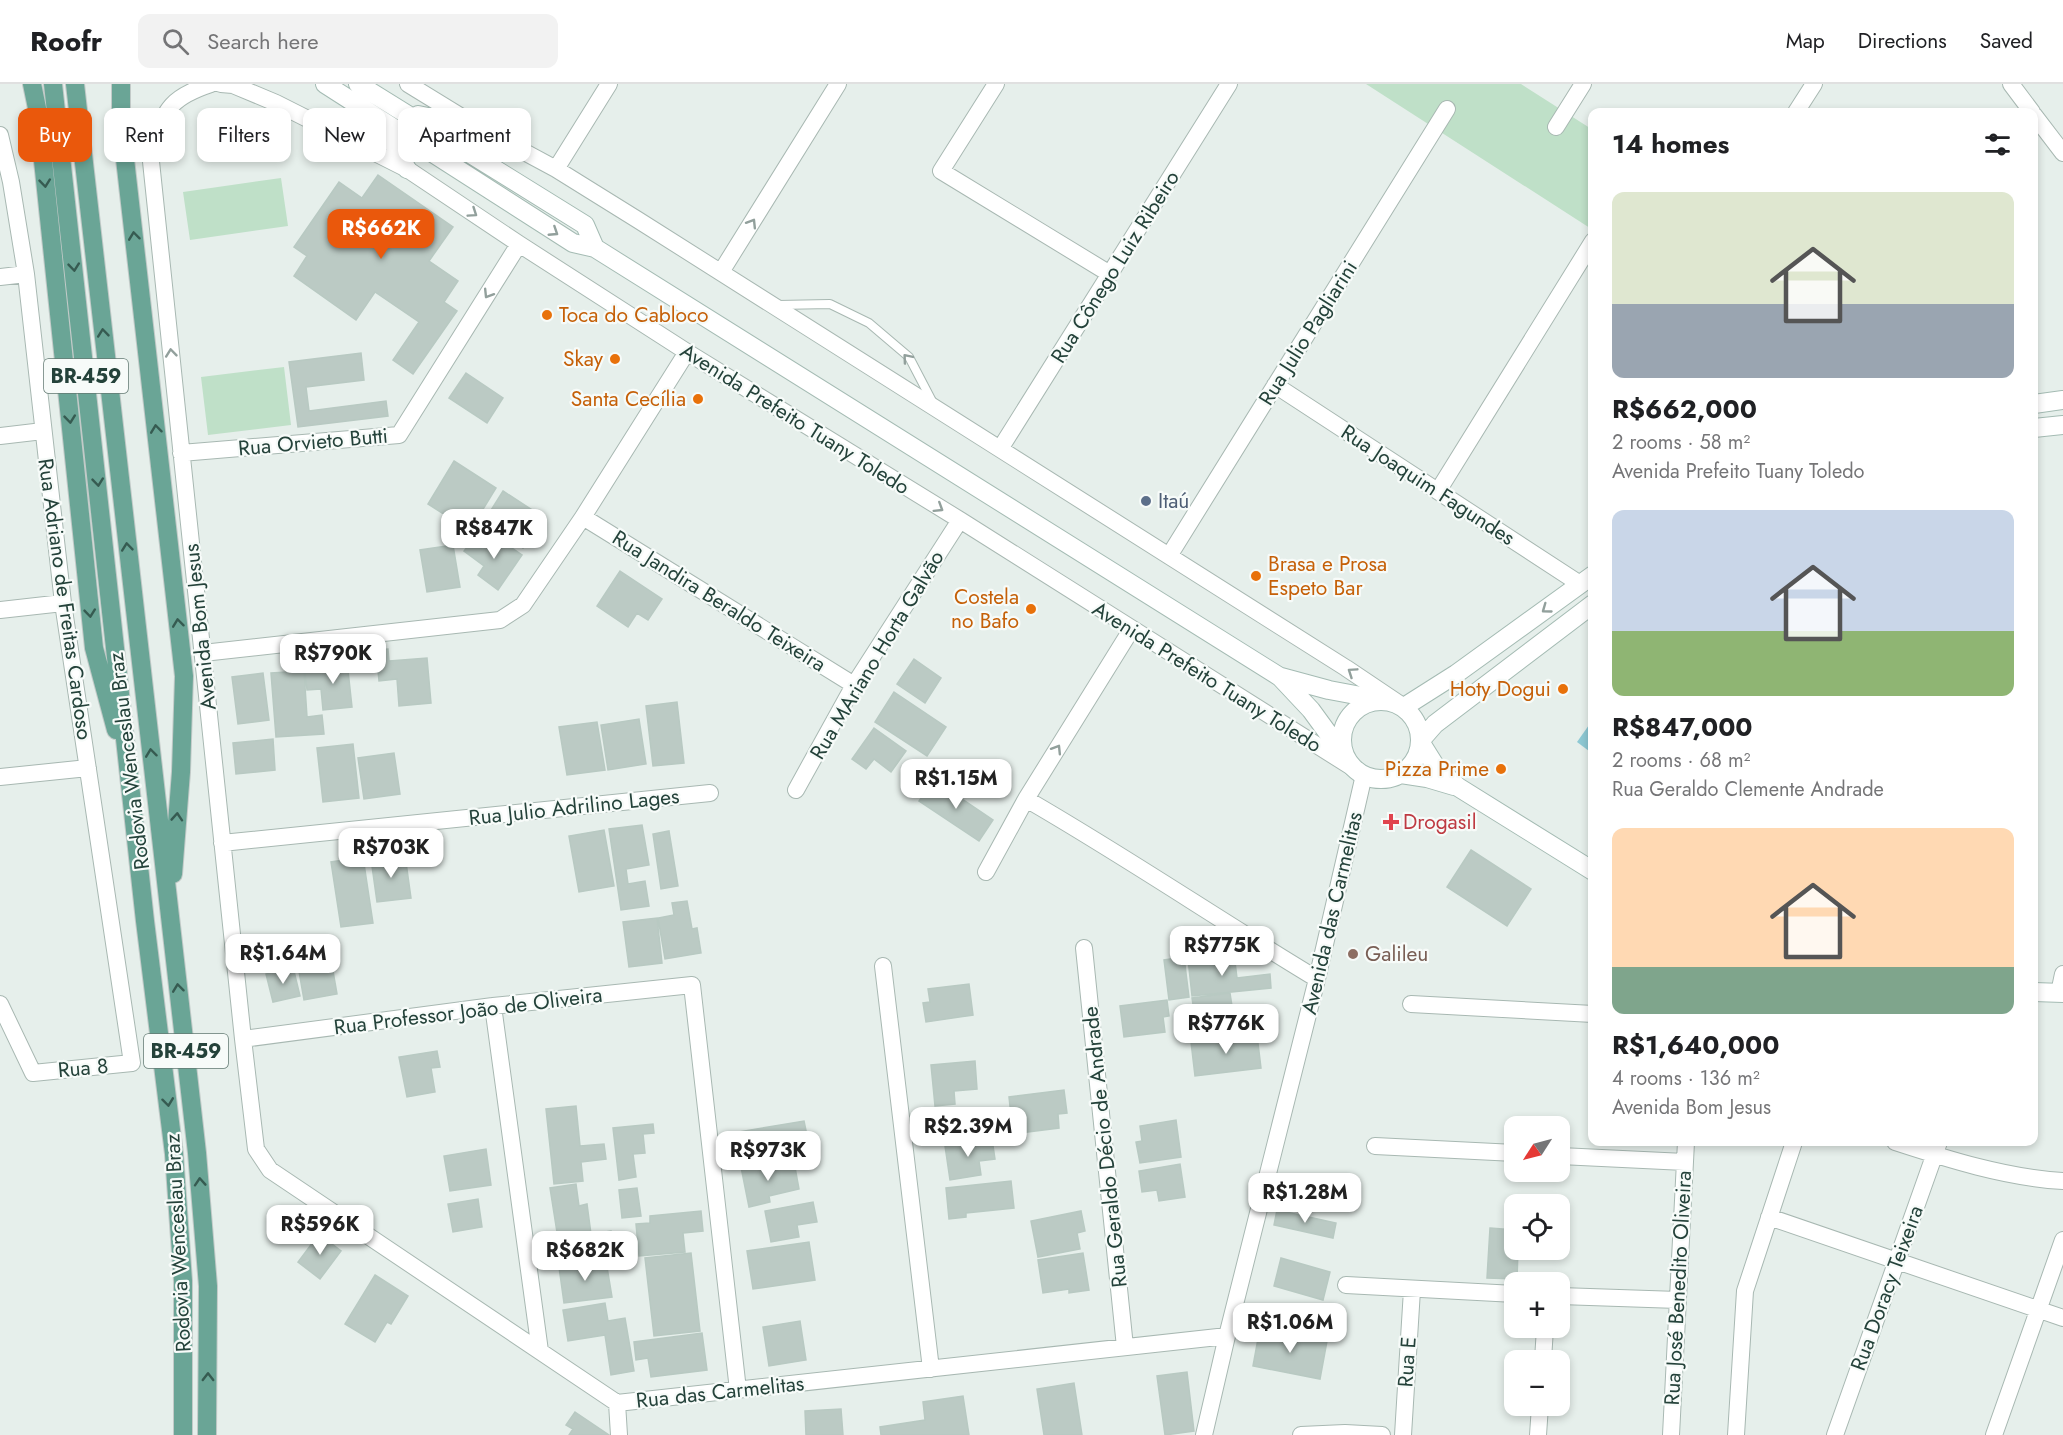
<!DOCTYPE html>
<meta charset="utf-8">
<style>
:root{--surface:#fff;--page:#f2f2f2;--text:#202124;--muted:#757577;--line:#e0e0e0;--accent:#ea580c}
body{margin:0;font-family:Jost,sans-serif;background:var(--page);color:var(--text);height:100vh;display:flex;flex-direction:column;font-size:22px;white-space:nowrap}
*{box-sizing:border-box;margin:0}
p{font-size:20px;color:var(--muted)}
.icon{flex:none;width:33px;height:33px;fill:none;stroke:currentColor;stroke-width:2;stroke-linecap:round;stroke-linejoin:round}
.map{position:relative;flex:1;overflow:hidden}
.sheet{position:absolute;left:1588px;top:24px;width:450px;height:1038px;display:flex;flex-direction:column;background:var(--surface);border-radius:12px;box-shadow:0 3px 9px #0003}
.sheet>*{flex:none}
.banner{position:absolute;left:18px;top:24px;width:570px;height:54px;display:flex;gap:12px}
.needle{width:39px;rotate:234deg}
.controls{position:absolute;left:1504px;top:1032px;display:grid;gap:12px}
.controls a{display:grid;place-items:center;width:66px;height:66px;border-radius:12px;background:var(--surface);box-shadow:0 3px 9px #0003;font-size:30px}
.price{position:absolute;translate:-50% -51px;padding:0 14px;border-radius:12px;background:#fff;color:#222;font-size:20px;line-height:39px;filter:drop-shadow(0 2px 3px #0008)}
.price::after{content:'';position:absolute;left:50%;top:36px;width:18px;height:14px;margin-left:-9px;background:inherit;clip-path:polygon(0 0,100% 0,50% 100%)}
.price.selected{background:var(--accent);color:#fff}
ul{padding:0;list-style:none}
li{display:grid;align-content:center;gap:12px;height:318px;padding:0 24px}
li span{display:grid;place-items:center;height:186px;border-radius:12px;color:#555}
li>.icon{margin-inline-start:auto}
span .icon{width:108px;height:108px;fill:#fffc;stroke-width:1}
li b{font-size:26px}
h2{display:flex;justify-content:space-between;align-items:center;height:72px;padding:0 24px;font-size:26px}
.chip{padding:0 21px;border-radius:12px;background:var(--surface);box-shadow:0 3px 9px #0003;font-size:21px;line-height:54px}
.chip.selected{background:var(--accent);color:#fff}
header{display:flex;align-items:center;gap:36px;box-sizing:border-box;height:84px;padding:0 30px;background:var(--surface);border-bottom:2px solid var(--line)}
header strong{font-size:28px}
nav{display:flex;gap:33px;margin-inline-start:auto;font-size:21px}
.search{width:420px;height:54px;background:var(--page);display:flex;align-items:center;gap:15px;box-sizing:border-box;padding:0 21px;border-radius:12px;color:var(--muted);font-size:22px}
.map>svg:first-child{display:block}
.green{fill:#bfe0c8}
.water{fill:#8ec9d4}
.building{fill:#bbcac4;stroke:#b8c9c2;stroke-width:1.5}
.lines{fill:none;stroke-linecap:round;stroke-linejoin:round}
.lane-casing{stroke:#a8b8b2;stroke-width:10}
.street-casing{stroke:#a8b8b2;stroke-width:18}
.secondary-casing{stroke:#a4bbb3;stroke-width:20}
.primary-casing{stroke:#c2cac8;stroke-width:20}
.lane{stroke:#fff;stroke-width:8}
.street{stroke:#fff;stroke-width:16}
.secondary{stroke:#fff;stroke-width:18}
.primary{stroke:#6aa596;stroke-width:18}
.oneway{stroke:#365b51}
.oneway2{stroke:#92a09c}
.food-dot{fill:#e8710a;stroke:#f7fbf9;stroke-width:2}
.service-dot{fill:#5c6f8a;stroke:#f7fbf9;stroke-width:2}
.health-dot{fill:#e0444e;stroke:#f7fbf9;stroke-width:2}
.education-dot{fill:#8d6e63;stroke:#f7fbf9;stroke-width:2}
.labels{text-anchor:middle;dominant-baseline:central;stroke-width:4.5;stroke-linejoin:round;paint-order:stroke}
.shield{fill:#f7fbf9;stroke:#637a73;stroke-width:1.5}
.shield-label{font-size:20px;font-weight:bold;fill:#24423a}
.street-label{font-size:21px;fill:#24423a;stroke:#f7fbf9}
.food-label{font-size:21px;fill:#c56008;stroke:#f7fbf9;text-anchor:end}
.service-label{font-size:21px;fill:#4e5e75;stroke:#f7fbf9;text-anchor:start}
.health-label{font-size:21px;fill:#be3a42;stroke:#f7fbf9;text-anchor:start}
.education-label{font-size:21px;fill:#785e54;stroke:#f7fbf9;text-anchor:start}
</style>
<header>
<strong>Roofr</strong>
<div class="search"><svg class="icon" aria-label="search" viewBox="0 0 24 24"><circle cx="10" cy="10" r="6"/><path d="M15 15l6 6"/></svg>Search here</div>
<nav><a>Map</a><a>Directions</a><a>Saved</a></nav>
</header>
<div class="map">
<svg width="2063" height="1351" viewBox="0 0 2063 1351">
<rect width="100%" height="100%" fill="#e6efeb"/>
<path class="green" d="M1366 0H1521L1593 46V146Z
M281 94 288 142 190 156 183 108Z
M284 283 291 341 208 351 201 293Z"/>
<path class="water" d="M1589 641 1593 644V670L1577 658Z"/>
<path class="building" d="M378 91 453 143 429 177 458 197 444 218 457 227 413 290 393 276 419 238 375 208 356 236 294 192 307 172 294 163 339 98 362 114Z
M361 269 364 296 306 303 309 327 386 317 388 332 298 343 289 278Z
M466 289 503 314 487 339 449 314Z
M454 377 496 404 477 435 464 426 456 438 428 420Z
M503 407 543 433 523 464 483 439Z
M491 450 522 471 498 506 478 491 484 482 464 467 471 458 481 465Z
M453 461 460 503 427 508 420 466Z
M620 487 662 515 648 536 637 529 628 543 597 522Z
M388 565 389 577 427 574 431 619 399 622 397 595 379 597 376 566Z
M346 568 352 623 323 626 321 605 307 606 305 589 337 586 335 569Z
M914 575 941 594 925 619 897 600Z
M304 587 307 633 322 631 324 650 276 653 271 589Z
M263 589 269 636 238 640 232 593Z
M894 608 946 643 927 672 875 638Z
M677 618 684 679 653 682 646 622Z
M639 635 646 680 608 686 601 641Z
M597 638 605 686 567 691 559 643Z
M874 644 906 667 891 688 874 675 866 685 852 675Z
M273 655 275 686 236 690 233 659Z
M353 660 359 714 323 718 317 664Z
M394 669 400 710 364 715 358 674Z
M934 696 993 736 979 757 919 717Z
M642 741 649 781 626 785 628 800 645 797 649 822 621 826 609 745Z
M604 746 614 802 579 808 569 752Z
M669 747 678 802 661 805 653 750Z
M1471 766 1531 805 1507 842 1447 803Z
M405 771 411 814 377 818 371 775Z
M363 773 373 839 341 843 331 778Z
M687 817 692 845 697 844 701 869 665 875 658 834 674 831 672 819Z
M657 834 662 879 629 883 623 838Z
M322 866 326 888 333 887 337 910 304 916 296 870Z
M1234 870 1237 894 1270 890 1271 904 1192 912 1188 875Z
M1184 873 1189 913 1169 916 1164 876Z
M293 883 300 912 273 918 266 890Z
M969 900 973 931 926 938 923 919 930 918 928 905Z
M1230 909 1236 948 1198 953 1192 914Z
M1167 916 1169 932 1163 933 1165 948 1124 953 1120 922Z
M1257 951 1261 984 1195 992 1191 958Z
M437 967 440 983 431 984 435 1008 407 1013 399 973Z
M975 977 977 1005 954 1007 955 1020 935 1022 931 981Z
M1064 1006 1067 1029 1058 1030 1059 1044 1013 1050 1009 1013Z
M576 1022 580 1062 604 1060 606 1075 581 1078 583 1097 554 1100 546 1025Z
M1176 1036 1181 1073 1140 1079 1136 1058 1142 1057 1140 1042Z
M804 1037 810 1066 743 1077 738 1048Z
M653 1040 654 1049 643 1050 645 1069 633 1070 636 1093 619 1096 613 1044Z
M992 1055 995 1075 979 1077 981 1091 950 1096 945 1062Z
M486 1065 491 1101 450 1107 444 1072Z
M794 1078 799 1105 769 1112 770 1118 749 1123 741 1083 763 1079 764 1083Z
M1180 1080 1185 1113 1159 1117 1157 1106 1142 1108 1139 1087Z
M1011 1097 1014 1124 966 1129V1133L949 1135 946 1104Z
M576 1100 579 1122 587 1120 591 1150 611 1147 615 1172 562 1180 550 1104Z
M637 1104 641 1132 622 1134 619 1106Z
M478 1115 482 1143 453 1148 448 1120Z
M813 1118 817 1138 797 1141 799 1153 771 1158 765 1127Z
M1277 1126 1336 1139 1333 1154 1274 1141Z
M701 1127 703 1147 683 1149 685 1168 639 1172 636 1140 650 1139V1132Z
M1081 1127 1085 1147 1077 1149 1080 1165 1038 1173 1031 1137Z
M1490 1144 1515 1146V1166H1518L1517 1195 1487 1194Z
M319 1150 341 1167 320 1195 298 1178Z
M809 1158 815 1196 753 1205 747 1167Z
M691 1169 700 1247 654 1252 645 1174Z
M1083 1169 1089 1206 1069 1209V1205L1043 1209 1038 1176Z
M1281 1174 1330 1188 1323 1216 1274 1202Z
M606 1177 612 1213 564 1219 559 1183Z
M375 1191 408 1212 391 1240 387 1238 375 1258 345 1240Z
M605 1219 608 1237 625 1234 634 1287 611 1291 605 1251 568 1257 563 1226Z
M800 1237 806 1276 769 1282 763 1243Z
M1260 1244 1327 1257 1320 1295 1253 1282Z
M702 1249 707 1286 651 1293 648 1274 636 1276 634 1258Z
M1187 1288 1194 1347 1165 1351 1157 1292Z
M1074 1299 1082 1351H1044L1037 1305Z
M963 1312 969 1351H881L880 1343 925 1336 923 1318Z
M841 1325 843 1351H806L805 1327Z
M575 1328 609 1351H569L573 1345 566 1341Z"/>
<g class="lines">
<g class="lane-casing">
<path id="lane" d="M778 221 830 220 869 239 909 273 933 319"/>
</g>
<g class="street-casing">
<path id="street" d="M211 0C166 15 166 27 150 68L243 955 256 1065 270 1086 617 1319 1227 1252
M221 0 233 1 276 19 407 85 519 160 687 268 960 436 1361 689
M408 0 478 43 556 85 638 136 1346 584 1401 621
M996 0 941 87 1110 190
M2011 0 2032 28
M1796 28 1814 0
M2034 31 2063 69
M1556 43 1583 0
M0 51 11 98 26 190 63 519 132 979 33 989 0 920
M556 85 609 0
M721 188 838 0
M0 193 26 190
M1275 301 1580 500
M0 352 43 347
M1000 365 1229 0
M181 369 399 351 519 160
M1438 407 1593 157
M583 433 854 601
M1169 472 1447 25
M0 526 63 519
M203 569 500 536 523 521 583 433 687 268
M0 693 88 684
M796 706 854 601 960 436
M1026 715C1125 772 1219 836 1317 895
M222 759 710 709
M986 788 1026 715 1131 546
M1084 864 1125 1263
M883 882 931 1285
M2059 909 2063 890
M1411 920 1593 930
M493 922 540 1267
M243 955 493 922 692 901 738 1306
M1895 1058C1947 1075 2007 1094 2063 1097
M1375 1062 1515 1069
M1560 1072 1685 1078
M1769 1133 2063 1234
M1346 1201 1515 1210
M1560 1212 1678 1216
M1543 1276 1545 1244
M617 1319 619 1351
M1204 1351 1227 1252 1317 895 1364 691
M1301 1351 1345 1349 1382 1351
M1403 1351 1412 1206
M1538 1351 1540 1322
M1671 1351 1686 1058
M1736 1351 1745 1207 1794 1058
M1835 1351 1939 1058
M1994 1351 2063 1156"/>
</g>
<g class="secondary-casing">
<path id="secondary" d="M325 0 573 159 595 164 1280 593 1311 626 1346 674
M358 0 585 141 595 164
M418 31 478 43
M382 39 407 85
M2034 320 2063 316
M2034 344 2063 341
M1281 593 1329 606 1377 615
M1342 656a39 39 0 1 1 78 0a39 39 0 1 1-78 0Z
M1404 623 1456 590 1593 491
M1421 656 1435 640 1593 520
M1421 659 1436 683 1458 703 1593 787
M1401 690 1427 694 1454 702
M2034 908 2063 909"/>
</g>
<g class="primary-casing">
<path id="primary" d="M32 0 38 29 94 564 116 646
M53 0 145 837 174 1070 183 1197V1351
M75 0 197 1069 208 1202 207 1351
M121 0V40L184 592 181 688 173 790"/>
</g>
<use href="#lane" class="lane"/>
<use href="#street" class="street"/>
<use href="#secondary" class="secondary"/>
<use href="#primary" class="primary"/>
</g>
<defs><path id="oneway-chevron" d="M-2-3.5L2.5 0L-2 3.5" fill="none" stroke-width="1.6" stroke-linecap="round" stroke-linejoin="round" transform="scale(1.5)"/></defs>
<g class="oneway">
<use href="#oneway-chevron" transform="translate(45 99) rotate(84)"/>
<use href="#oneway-chevron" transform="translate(134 152) rotate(-97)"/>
<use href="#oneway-chevron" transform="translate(74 183) rotate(84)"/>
<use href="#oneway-chevron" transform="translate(103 249) rotate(-96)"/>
<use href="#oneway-chevron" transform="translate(70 335) rotate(84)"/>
<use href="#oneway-chevron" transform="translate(156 345) rotate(-97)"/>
<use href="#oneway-chevron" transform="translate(98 398) rotate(84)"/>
<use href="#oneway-chevron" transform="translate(127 463) rotate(-96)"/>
<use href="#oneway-chevron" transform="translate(90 529) rotate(84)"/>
<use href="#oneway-chevron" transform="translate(178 539) rotate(-97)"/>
<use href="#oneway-chevron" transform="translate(151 669) rotate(-97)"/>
<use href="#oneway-chevron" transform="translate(177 733) rotate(-86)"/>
<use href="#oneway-chevron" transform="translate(178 904) rotate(-97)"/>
<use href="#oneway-chevron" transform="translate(168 1018) rotate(83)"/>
<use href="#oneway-chevron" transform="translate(200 1098) rotate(-94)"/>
<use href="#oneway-chevron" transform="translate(208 1293) rotate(-90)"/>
</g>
<g class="oneway2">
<use href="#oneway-chevron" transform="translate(473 129) rotate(34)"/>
<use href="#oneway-chevron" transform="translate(752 139) rotate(-58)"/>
<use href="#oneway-chevron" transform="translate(554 148) rotate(33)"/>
<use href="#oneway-chevron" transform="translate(488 210) rotate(122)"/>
<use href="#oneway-chevron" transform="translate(171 269) rotate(-96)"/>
<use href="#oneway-chevron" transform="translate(907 274) rotate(-130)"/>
<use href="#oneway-chevron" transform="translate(939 424) rotate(32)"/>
<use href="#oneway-chevron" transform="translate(1546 525) rotate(144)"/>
<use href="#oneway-chevron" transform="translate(1352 588) rotate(-146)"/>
<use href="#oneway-chevron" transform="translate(1057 665) rotate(-58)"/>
</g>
<g class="food-dot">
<circle cx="547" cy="231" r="6"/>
<circle cx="615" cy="275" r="6"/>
<circle cx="698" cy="315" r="6"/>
<circle cx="1256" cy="492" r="6"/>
<circle cx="1031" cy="525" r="6"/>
<circle cx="1563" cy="605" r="6"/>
<circle cx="1501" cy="685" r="6"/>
</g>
<circle class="service-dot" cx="1146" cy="417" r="6"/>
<path class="health-dot" d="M1388 729h6v6h6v6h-6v6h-6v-6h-6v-6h6z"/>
<circle class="education-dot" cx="1353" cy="870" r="6"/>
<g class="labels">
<g class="shield">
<rect x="44" y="275" width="84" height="34" rx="4.5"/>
<rect x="144" y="950" width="84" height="34" rx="4.5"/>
</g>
<g class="shield-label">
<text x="86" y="292">BR-459</text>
<text x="186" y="967">BR-459</text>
</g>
<g class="street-label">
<text transform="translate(1115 183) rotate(-58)">Rua Cônego Luiz Ribeiro</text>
<text transform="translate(1308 249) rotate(-58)">Rua Julio Pagliarini</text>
<text transform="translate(795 335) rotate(32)">Avenida Prefeito Tuany Toledo</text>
<text transform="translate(313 358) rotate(-5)">Rua Orvieto Butti</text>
<text transform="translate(1428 401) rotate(33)">Rua Joaquim Fagundes</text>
<text transform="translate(65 515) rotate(82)">Rua Adriano de Freitas Cardoso</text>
<text transform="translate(719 517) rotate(32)">Rua Jandira Beraldo Teixeira</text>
<text transform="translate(200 543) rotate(-96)">Avenida Bom Jesus</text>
<text transform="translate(877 571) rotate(-59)">Rua MAriano Horta Galvão</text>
<text transform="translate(1207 593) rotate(32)">Avenida Prefeito Tuany Toledo</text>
<text transform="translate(129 677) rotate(-97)">Rodovia Wenceslau Braz</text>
<text transform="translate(574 723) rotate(-6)">Rua Julio Adrilino Lages</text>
<text transform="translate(1332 829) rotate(-77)">Avenida das Carmelitas</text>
<text transform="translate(468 927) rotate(-7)">Rua Professor João de Oliveira</text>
<text transform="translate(83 984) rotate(-5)">Rua 8</text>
<text transform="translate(1105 1063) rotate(-96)">Rua Geraldo Décio de Andrade</text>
<text transform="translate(178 1159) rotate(-93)">Rodovia Wenceslau Braz</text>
<text transform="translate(1678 1204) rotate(-87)">Rua José Benedito Oliveira</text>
<text transform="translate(1887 1204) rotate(-70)">Rua Doracy Teixeira</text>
<text transform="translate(1407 1278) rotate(-86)">Rua E</text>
<text transform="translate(720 1308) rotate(-6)">Rua das Carmelitas</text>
</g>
<g class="food-label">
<text x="559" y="231" text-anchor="start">Toca do Cabloco</text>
<text x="603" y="275">Skay</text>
<text x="686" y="315">Santa Cecília</text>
<text x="1268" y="480" text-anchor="start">Brasa e Prosa<tspan x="1268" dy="24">Espeto Bar</tspan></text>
<text x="1019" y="513">Costela<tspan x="1019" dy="24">no Bafo</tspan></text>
<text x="1551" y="605">Hoty Dogui</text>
<text x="1489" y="685">Pizza Prime</text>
</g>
<g class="service-label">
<text x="1158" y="417">Itaú</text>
</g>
<g class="health-label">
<text x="1403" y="738">Drogasil</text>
</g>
<g class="education-label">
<text x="1365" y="870">Galileu</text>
</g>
</g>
</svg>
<div class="controls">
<a><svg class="needle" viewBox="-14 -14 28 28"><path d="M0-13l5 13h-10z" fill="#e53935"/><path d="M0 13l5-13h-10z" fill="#757577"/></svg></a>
<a><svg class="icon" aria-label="locate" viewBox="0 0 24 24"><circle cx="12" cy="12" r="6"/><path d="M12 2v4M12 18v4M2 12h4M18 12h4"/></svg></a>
<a>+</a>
<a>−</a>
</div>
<b class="price selected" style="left:381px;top:176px">R$662K</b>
<b class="price" style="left:494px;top:476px">R$847K</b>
<b class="price" style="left:333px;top:601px">R$790K</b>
<b class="price" style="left:956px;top:726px">R$1.15M</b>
<b class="price" style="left:391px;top:795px">R$703K</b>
<b class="price" style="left:1222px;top:893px">R$775K</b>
<b class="price" style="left:283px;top:901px">R$1.64M</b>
<b class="price" style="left:1226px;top:971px">R$776K</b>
<b class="price" style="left:968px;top:1074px">R$2.39M</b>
<b class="price" style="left:768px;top:1098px">R$973K</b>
<b class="price" style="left:1305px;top:1140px">R$1.28M</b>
<b class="price" style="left:320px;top:1172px">R$596K</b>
<b class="price" style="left:585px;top:1198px">R$682K</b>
<b class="price" style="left:1290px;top:1270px">R$1.06M</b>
<div class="banner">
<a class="chip selected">Buy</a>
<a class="chip">Rent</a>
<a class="chip">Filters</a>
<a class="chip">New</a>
<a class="chip">Apartment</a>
</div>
<section class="sheet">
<h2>14 homes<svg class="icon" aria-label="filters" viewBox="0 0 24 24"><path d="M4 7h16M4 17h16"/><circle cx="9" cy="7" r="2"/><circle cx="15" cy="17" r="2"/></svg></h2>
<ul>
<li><span style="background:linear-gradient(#dfe7d0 60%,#9aa5b1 0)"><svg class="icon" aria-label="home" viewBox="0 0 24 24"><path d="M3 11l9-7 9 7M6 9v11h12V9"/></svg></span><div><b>R$662,000</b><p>2 rooms · 58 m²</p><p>Avenida Prefeito Tuany Toledo</p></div></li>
<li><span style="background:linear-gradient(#c9d6e8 65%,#8fb573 0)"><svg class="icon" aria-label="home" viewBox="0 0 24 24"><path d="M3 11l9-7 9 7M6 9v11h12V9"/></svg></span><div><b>R$847,000</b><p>2 rooms · 68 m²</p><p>Rua Geraldo Clemente Andrade</p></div></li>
<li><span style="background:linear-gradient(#ffd9b3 75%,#7fa58c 0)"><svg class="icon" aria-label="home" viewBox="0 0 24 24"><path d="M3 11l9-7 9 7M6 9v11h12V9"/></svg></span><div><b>R$1,640,000</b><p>4 rooms · 136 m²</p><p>Avenida Bom Jesus</p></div></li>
</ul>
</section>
</div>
